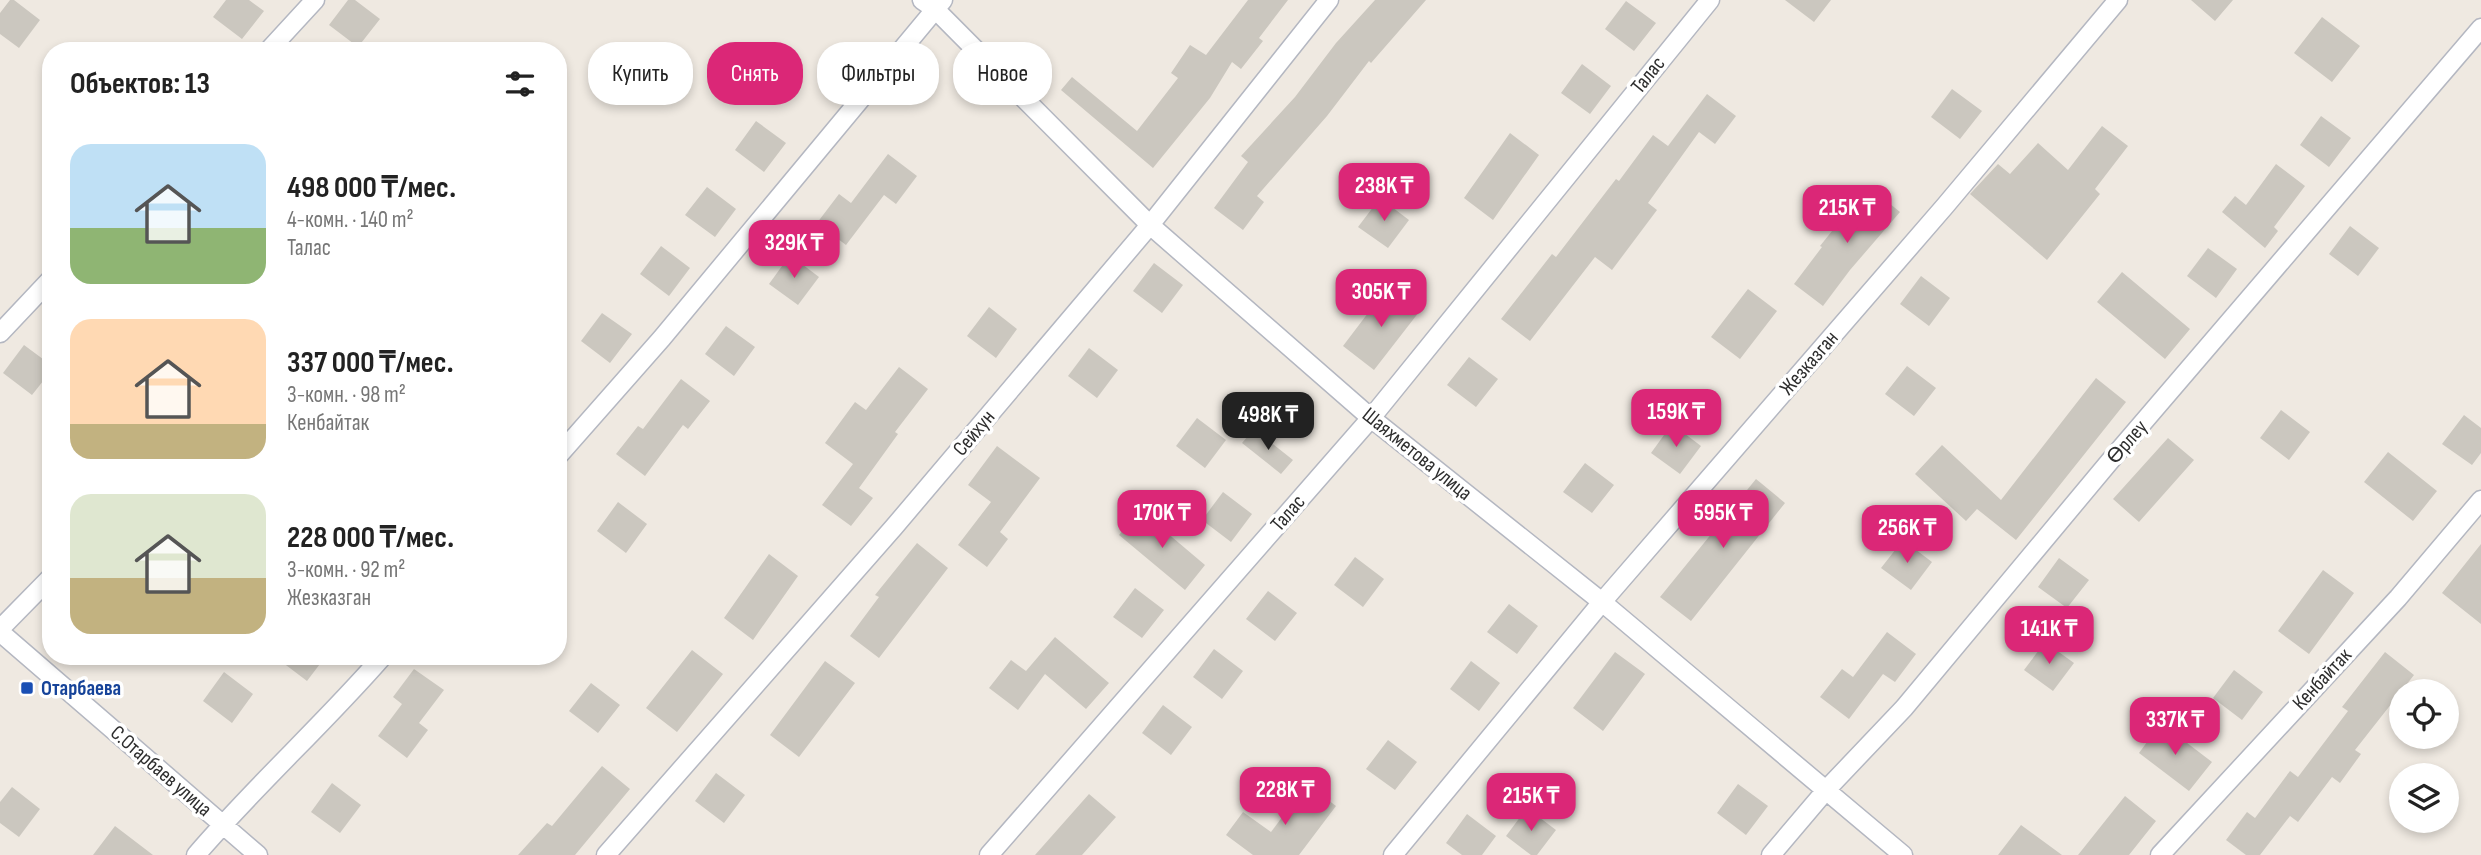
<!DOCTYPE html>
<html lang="ru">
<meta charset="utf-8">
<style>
:root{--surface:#fff;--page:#f6f6f6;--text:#222;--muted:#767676;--accent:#db2777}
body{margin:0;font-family:"Sofia Sans Condensed",sans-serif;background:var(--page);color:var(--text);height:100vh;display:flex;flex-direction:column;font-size:26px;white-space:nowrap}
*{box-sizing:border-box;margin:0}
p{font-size:23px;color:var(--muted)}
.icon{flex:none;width:38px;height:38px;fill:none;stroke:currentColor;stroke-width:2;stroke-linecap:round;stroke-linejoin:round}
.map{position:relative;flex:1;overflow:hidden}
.details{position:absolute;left:42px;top:42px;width:525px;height:623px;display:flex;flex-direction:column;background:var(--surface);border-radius:28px;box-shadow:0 4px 10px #0003}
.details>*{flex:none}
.top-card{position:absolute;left:588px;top:42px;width:665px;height:63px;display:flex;gap:14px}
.fabs{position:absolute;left:2389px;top:679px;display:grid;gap:14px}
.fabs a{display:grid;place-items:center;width:70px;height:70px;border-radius:50%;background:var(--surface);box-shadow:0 4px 10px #0003;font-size:35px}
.price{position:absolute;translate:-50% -60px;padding:0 16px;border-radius:14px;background:var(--accent);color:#fff;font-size:23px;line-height:46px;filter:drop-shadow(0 2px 4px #0008)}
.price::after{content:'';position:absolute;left:50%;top:42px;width:21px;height:16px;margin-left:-10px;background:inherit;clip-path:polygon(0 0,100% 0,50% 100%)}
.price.current{background:#222;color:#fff}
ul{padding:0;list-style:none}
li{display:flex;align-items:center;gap:21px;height:175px;padding:0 28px}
li span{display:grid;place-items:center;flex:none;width:196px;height:140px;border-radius:21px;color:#555}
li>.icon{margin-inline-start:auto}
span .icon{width:84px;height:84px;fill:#fffc;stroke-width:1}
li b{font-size:30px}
h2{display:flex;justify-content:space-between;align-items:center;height:84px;padding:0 28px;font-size:30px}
.chip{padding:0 24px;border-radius:28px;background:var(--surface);box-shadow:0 4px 10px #0003;font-size:24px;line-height:63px}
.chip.current{background:var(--accent);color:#fff}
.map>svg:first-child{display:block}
.building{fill:#cbc7bf}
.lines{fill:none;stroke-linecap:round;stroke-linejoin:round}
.street-casing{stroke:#b4b7c1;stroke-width:21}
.street{stroke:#fff;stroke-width:18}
.transit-dot{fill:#1a4fb4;stroke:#fff;stroke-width:2.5}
.labels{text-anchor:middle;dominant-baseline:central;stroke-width:7;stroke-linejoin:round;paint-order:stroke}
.street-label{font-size:21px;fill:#2e2e2e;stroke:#fff}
.transit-label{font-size:21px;font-weight:bold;fill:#164399;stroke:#fff;text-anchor:start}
</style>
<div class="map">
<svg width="2481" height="855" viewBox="0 0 2481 855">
<rect width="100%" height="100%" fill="#efe9e1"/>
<path class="building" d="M10 0H14L40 20 19 48 0 34V13Z
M226 0H249L264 11 242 39 213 17Z
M348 0H355L380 19 358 47 329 25Z
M1248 0H1288L1259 38 1263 41 1241 69 1232 62 1210 98 1153 168 1061 90 1072 77 1137 131 1178 78 1171 73 1190 45 1206 55Z
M1375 0H1426L1371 63 1369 61 1327 116 1257 196 1264 202 1243 230 1214 208 1248 162 1241 156 1295 97 1336 43Z
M1785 0H1831L1814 22Z
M2191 0H2233L2215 21Z
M1626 1 1656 23 1634 51 1605 29Z
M2322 17 2360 46 2332 82 2294 53Z
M1582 64 1611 86 1590 114 1561 93Z
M1952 89 1982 111 1960 139 1931 117Z
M1707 94 1736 116 1715 144 1699 132 1648 203 1657 210 1612 270 1595 257 1530 341 1501 319 1552 254 1556 257 1616 179 1619 181 1653 135 1668 146Z
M2321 116 2351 138 2329 167 2300 145Z
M756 121 786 143 764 172 735 150Z
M2102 126 2128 146 2095 189 2100 194 2047 260 1970 194 1998 164 2010 174 2038 143 2068 170Z
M1510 133 1539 155 1493 220 1464 198Z
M888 154 917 176 896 204 884 195 846 245 817 223 839 194 851 203Z
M2276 164 2305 186 2274 227 2278 231 2265 248 2222 212 2235 196 2246 205Z
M1868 186 1900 212 1850 270 1823 306 1794 284 1822 247 1820 246Z
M707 187 736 209 715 237 685 215Z
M1380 198 1409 220 1388 248 1358 227Z
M2350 226 2379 248 2358 276 2329 254Z
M661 246 690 268 669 296 640 274Z
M2208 248 2237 269 2216 298 2187 276Z
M790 255 819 277 798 305 769 284Z
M1154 263 1183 285 1162 313 1133 291Z
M2122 272 2190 329 2165 359 2097 302Z
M1921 276 1950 298 1929 326 1900 304Z
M1387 288 1419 312 1374 370 1343 346Z
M1748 289 1777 311 1740 359 1711 337Z
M989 307 1017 329 996 358 967 336Z
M602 313 632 334 610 363 581 341Z
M726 326 755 347 734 376 705 354Z
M24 345 51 365V371L32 395 3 373Z
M1089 348 1118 370 1097 398 1068 376Z
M1469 357 1498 379 1476 407 1447 385Z
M1907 366 1936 388 1914 416 1885 394Z
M899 367 928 389 895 432 898 434 859 488 873 498 851 526 822 505 853 464 825 443 855 402 866 410Z
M2096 378 2126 402 2016 540 1977 509 1966 521 1915 474 1942 445 2001 500Z
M681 379 710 401 688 429 683 425 645 476 616 454 638 426 643 429Z
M2281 410 2310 432 2289 460 2260 438Z
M2464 415 2481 428V453L2472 465 2442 444Z
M1197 418 1226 440 1205 468 1176 446Z
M1672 424 1701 446 1680 474 1651 453Z
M1254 429 1293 460 1281 474 1242 443Z
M2168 438 2194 460 2139 522 2113 499Z
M997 446 1040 478 1000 532 1008 539 987 567 958 545 991 502 968 485Z
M2388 452 2437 491 2413 521 2364 482Z
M1585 463 1614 485 1592 513 1563 492Z
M1756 479 1785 503 1691 621 1660 597Z
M1223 492 1252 514 1231 542 1202 520Z
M618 502 647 524 626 553 597 531Z
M1140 510 1205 565 1185 590 1119 535Z
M1903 540 1932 562 1911 590 1881 568Z
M917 543 948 568 879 658 850 636 879 597 875 595Z
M2481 544V624L2442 593Z
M769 554 798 576 753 640 724 618Z
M1355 557 1384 579 1363 607 1334 585Z
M2059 558 2089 580 2067 608 2038 587Z
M2323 570 2354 593 2309 654 2278 631Z
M1135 588 1164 610 1142 638 1113 617Z
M1268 591 1297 613 1275 641 1246 619Z
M1509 604 1538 626 1517 654 1487 632Z
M1887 632 1916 654 1895 682 1883 674 1849 719 1820 697 1842 669 1853 677Z
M1055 637 1109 683 1086 709 1045 674 1018 710 989 688 1011 660 1026 671Z
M2045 642 2074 663 2053 691 2024 670Z
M1214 649 1243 671 1222 699 1193 677Z
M692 650 723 674 677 732 646 708Z
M1615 652 1645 674 1603 731 1573 708Z
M2385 652 2414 675 2355 750 2361 754 2340 783 2332 777 2298 822 2290 816 2260 855H2246L2226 840 2247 812 2255 818 2290 771 2298 777 2348 711 2342 707Z
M274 656H326L307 681Z
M825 661 855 683 799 757 770 735Z
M1471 661 1500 683 1479 711 1450 689Z
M414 669 444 690 419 723 428 730 407 758 378 736 402 704 393 697Z
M2234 670 2263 692 2242 720 2213 698Z
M224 672 253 694 232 723 203 701Z
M591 683 620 705 598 733 569 711Z
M1163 705 1192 727 1171 755 1142 733Z
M2161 723 2212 762 2189 791 2139 753Z
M1388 740 1417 762 1395 790 1366 769Z
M602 766 630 789 575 855H518L547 823 552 826Z
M716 773 745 795 724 823 695 801Z
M332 783 361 805 340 833 311 812Z
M1307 784 1336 806 1299 855H1253L1226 835 1243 812 1271 832Z
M1738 784 1768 806 1746 835 1717 813Z
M12 787 40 809 19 837 0 823V802Z
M1089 794 1116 817 1082 855H1035Z
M2125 796 2156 821 2129 855H2078Z
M1527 808 1556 830 1537 855H1531L1506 836Z
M1467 814 1496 836 1482 855H1462L1446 843Z
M2021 825 2062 855H1998Z
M115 826 153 855H93Z"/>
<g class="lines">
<g class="street-casing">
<path id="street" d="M922 0 935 9 1150 225 1371 418 1602 602 1903 855
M268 51 315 0
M0 333 51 279
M558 456 662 338 943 0
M0 629 51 577
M0 632 258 855
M196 855C255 786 323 725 383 656
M606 855 894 527 1150 225 1329 0
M989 855 1371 418 1710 0
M1393 855 1602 602 1945 206 2118 0
M1771 855 1827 789 1904 708 2110 461 2481 28
M2160 855 2398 598 2481 500"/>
</g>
<use href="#street" class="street"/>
</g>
<rect class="transit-dot" x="20" y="681" width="14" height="14" rx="3.5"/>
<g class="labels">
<g class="street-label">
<text transform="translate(1648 75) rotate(-51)">Талас</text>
<text transform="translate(1809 363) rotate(-49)">Жезказган</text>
<text transform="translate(974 433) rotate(-50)">Сейхун</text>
<text transform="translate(2127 442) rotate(-49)">Өрлеу</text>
<text transform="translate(1417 454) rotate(39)">Шаяхметова улица</text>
<text transform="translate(1288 513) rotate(-49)">Талас</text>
<text transform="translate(2322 679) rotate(-47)">Кенбайтак</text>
<text transform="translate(161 771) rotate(41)">С.Отарбаев улица</text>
</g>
<g class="transit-label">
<text x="41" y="688">Отарбаева</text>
</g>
</g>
</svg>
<div class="fabs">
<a><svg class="icon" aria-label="locate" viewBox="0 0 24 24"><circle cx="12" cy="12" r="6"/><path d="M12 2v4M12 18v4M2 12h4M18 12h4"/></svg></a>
<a><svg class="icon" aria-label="layers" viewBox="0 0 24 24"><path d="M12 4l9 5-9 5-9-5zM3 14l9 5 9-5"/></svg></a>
</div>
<b class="price" style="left:1384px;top:223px">238K ₸</b>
<b class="price" style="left:1847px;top:245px">215K ₸</b>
<b class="price" style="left:794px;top:280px">329K ₸</b>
<b class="price" style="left:1381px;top:329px">305K ₸</b>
<b class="price" style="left:1676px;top:449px">159K ₸</b>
<b class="price current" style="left:1268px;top:452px">498K ₸</b>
<b class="price" style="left:1162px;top:550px">170K ₸</b>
<b class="price" style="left:1723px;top:550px">595K ₸</b>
<b class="price" style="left:1907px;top:565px">256K ₸</b>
<b class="price" style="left:2049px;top:666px">141K ₸</b>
<b class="price" style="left:2175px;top:757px">337K ₸</b>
<b class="price" style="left:1285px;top:827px">228K ₸</b>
<b class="price" style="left:1531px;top:833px">215K ₸</b>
<div class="top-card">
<a class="chip">Купить</a>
<a class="chip current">Снять</a>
<a class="chip">Фильтры</a>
<a class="chip">Новое</a>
</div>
<section class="details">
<h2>Объектов: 13<svg class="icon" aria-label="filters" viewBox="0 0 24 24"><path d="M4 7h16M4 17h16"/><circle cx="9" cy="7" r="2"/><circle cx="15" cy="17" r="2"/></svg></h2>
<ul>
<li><span style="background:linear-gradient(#bfe0f5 60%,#8fb573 0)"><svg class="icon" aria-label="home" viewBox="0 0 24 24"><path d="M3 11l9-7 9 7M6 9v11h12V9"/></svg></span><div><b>498 000 ₸/мес.</b><p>4-комн. · 140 m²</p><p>Талас</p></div></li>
<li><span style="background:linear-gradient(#ffd9b3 75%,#c2b280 0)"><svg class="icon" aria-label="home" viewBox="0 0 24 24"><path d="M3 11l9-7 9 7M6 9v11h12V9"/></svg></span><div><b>337 000 ₸/мес.</b><p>3-комн. · 98 m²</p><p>Кенбайтак</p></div></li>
<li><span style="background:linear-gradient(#dfe7d0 60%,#c2b280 0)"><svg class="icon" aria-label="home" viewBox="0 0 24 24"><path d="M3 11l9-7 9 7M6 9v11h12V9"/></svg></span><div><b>228 000 ₸/мес.</b><p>3-комн. · 92 m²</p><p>Жезказган</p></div></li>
</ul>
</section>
</div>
